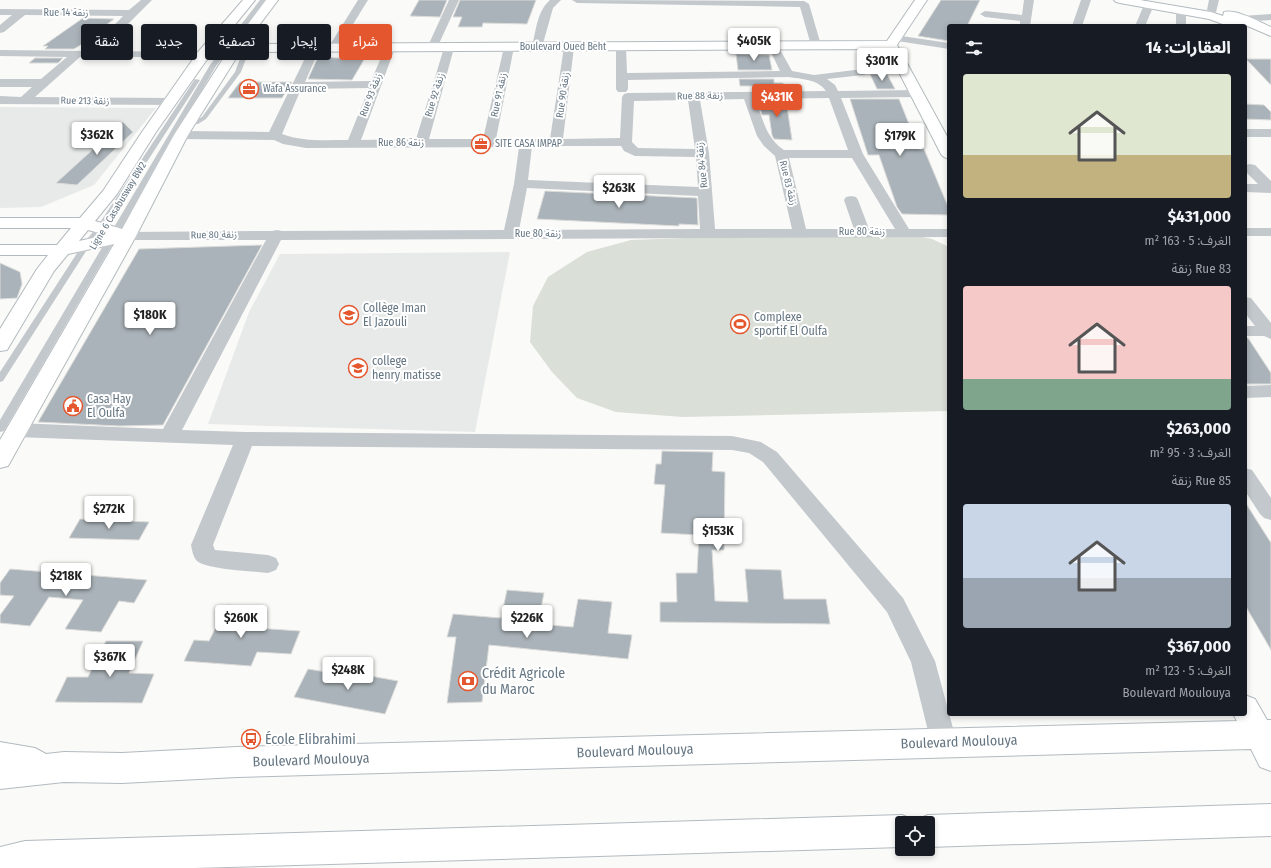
<!DOCTYPE html>
<html lang="ar">
<meta charset="utf-8">
<style>
:root{--surface:#171b24;--page:#242831;--text:#f1f3f6;--muted:#9ea1a6;--accent:#e4572e}
body{margin:0;font-family:"Fira Sans Condensed","Noto Sans Arabic",sans-serif;background:var(--page);color:var(--text);direction:rtl;height:100vh;display:flex;flex-direction:column;font-size:15px;white-space:nowrap}
*{box-sizing:border-box;margin:0}
p{font-size:13px;color:var(--muted)}
.icon{flex:none;width:22px;height:22px;fill:none;stroke:currentColor;stroke-width:2;stroke-linecap:round;stroke-linejoin:round}
.map{position:relative;flex:1;overflow:hidden;direction:ltr}
.details{position:absolute;left:947px;top:24px;width:300px;height:692px;display:flex;flex-direction:column;background:var(--surface);border-radius:4px;box-shadow:0 2px 6px #0003;direction:rtl}
.details>*{flex:none}
.guide{position:absolute;left:12px;top:24px;width:380px;height:36px;direction:rtl;display:flex;gap:8px}
.fabs{position:absolute;left:895px;top:816px;display:grid;gap:8px}
.fabs a{display:grid;place-items:center;width:40px;height:40px;border-radius:4px;background:var(--surface);box-shadow:0 2px 6px #0003;font-size:20px}
.price{position:absolute;translate:-50% -34px;padding:0 9px;border-radius:4px;background:#fff;color:#222;font-size:13px;line-height:26px;filter:drop-shadow(0 1px 2px #0008)}
.price::after{content:'';position:absolute;left:50%;top:24px;width:12px;height:9px;margin-left:-6px;background:inherit;clip-path:polygon(0 0,100% 0,50% 100%)}
.price.selected{background:var(--accent);color:#fff}
ul{padding:0;list-style:none}
li{display:grid;align-content:center;gap:8px;height:212px;padding:0 16px}
li span{display:grid;place-items:center;height:124px;border-radius:4px;color:#555}
li>.icon{margin-inline-start:auto}
span .icon{width:72px;height:72px;fill:#fffc;stroke-width:1}
li b{font-size:17px}
h2{display:flex;justify-content:space-between;align-items:center;height:48px;padding:0 16px;font-size:17px}
.pill{padding:0 14px;border-radius:4px;background:var(--surface);box-shadow:0 2px 6px #0003;font-size:14px;line-height:36px}
.pill.selected{background:var(--accent);color:#fff}
.map>svg:first-child{display:block}
.built{fill:#e8e9e9}
.green{fill:#dadfd7}
.building{fill:#aab3b9;stroke:#dcdcda}
.lines{fill:none;stroke-linecap:round;stroke-linejoin:round}
.secondary-casing{stroke:#b3babf;stroke-width:2}
.lane{fill:#c3c8cc;fill-rule:evenodd}
.street{fill:#c3c8cc;fill-rule:evenodd}
.secondary{fill:#fff;fill-rule:evenodd}
.labels{text-anchor:middle;dominant-baseline:central;stroke-width:4;stroke-linejoin:round;paint-order:stroke}
.far-street-label{font-size:10px;fill:#657683;stroke:#fff}
.far-poi-label{font-size:10px;fill:#657683;stroke:#fff;text-anchor:start}
.poi-label{font-size:12px;fill:#657683;stroke:#fff;text-anchor:start}
.near-poi-label{font-size:14px;fill:#657683;stroke:#fff;text-anchor:start}
.near-street-label{font-size:14px;fill:#657683;stroke:#fff}
</style>
<div class="map">
<svg width="1271" height="868" viewBox="0 0 1271 868">
<rect width="100%" height="100%" fill="#fafaf8"/>
<path class="built" d="M0 107 156 108 94 185 41 207 0 208Z
M510 252 475 432 208 424 249 312 280 254Z"/>
<path class="green" d="M826 233H904L932 239 949 247V411L683 417 616 412 577 398 552 372 530 342 533 306 548 277 587 252 631 240Z"/>
<path class="building" d="M419 0H447L440 17 410 16Z
M460 0H536L527 24 483 23 482 27H458L462 17H453Z
M941 0H980L967 26H949V41L918 36Z
M83 18 114 19 94 34H98L74 49H45L48 46H43Z
M736 54 769 55 772 70H738Z
M318 57 338 58H365L352 80 308 79Z
M35 58H63L58 63H29Z
M1246 59H1271V85Z
M870 74H887L895 89H877Z
M739 79H774V83H783L784 90H757V86H740Z
M240 82H292L282 98H228Z
M850 99H899L919 149H924L949 209V215L902 214 897 207 879 155H868Z
M758 100H786L792 140 774 139 772 135 769 115H762Z
M1245 104 1264 105 1271 112V120L1245 119Z
M123 122 133 132 77 185 56 183Z
M545 191 697 198 698 225 679 224V226L537 219Z
M262 245 163 425 119 426 38 422 139 249Z
M0 263 20 272 22 284 17 298 0 299Z
M1245 338H1248L1271 373V384H1245Z
M662 451 713 452 712 471 725 472 724 550H712L715 601 748 602 745 569 781 570 784 599H826L830 624 660 622V602H677L676 573H697L699 535 661 533 665 485 654 484 656 464H661Z
M1245 502 1271 543V650L1245 605Z
M80 519 149 522 139 540 69 538Z
M10 569 147 580 134 603 119 601 101 632 65 629 83 600 49 597 30 626 0 623V615L14 596 0 595V583Z
M507 590 544 593 538 624 573 627 578 599 612 602 608 633 632 635 628 659 489 645 482 702 447 703 456 637H447L453 614 501 618Z
M227 605 265 608 256 628 300 631 291 654 257 652 251 666 184 661 194 640 209 641Z
M106 641H143L129 673 154 674 142 703 55 702 67 677H88Z
M308 669 368 679 370 676 398 681 385 714 294 697Z"/>
<g class="lines">
<g class="secondary-casing">
<path id="secondary" d="M243 0H255L208 58 156 132 117 194 95 221 122 229 174 135 230 48 266 0H278L245 44 887 41 915 0H927L897 45 949 140V159L944 157 941 154 887 49 240 52 188 135 136 236 8 466 0 468V440L114 244 68 254 54 271 7 350 0 351V329L37 269 48 255H0V245H57L71 228H0V218H80L103 191 142 132 198 52ZM88 230 107 235 79 241Z
M1114 0H1140L1211 12 1223 16 1224 12C1237 9 1259 22 1271 27V36L1245 25V28V26H1228L1209 19 1120 3 1116 2Z
M1245 695 1255 699 1267 720H1271V771L1260 767 1251 749 237 777 122 783 64 782 0 789V742L35 748 46 754 64 752 122 753 237 747 1237 721 1233 714H1245Z
M1271 804V836L928 847V823H916L917 820 928 815Z
M902 815 913 820 914 823H902V847L194 868H0V847L25 841Z"/>
</g>
<path class="lane" d="M260 0H266L216 66 4 431 0 432V420L210 65Z
M247 46 250 48 241 72 206 119 198 124H187V122L195 121 202 117 235 72 244 48Z
M195 79 200 80 104 228 90 245 3 381 0 382V372L83 244 97 227Z"/>
<path class="street" d="M141 0H152L101 51 203 52 209 55 207 57H80L35 97 170 98 174 99 176 102 174 105 0 104V96L21 97 32 87H0V79H41L67 57 0 56V50L89 51 123 16 25 15 4 32 0 33V25L12 15H0V9L129 10Z
M358 0H368L337 50H329L328 48Z
M449 0H459L437 48 432 51 428 50 427 48Z
M550 0H561L553 8 542 47 537 50 533 49 532 47C536 31 537 11 550 0Z
M572 0 804 1 809 4 821 45 816 48 811 45 800 7 577 3Z
M1024 0H1034L1030 26H1020V21L985 17 980 14 985 11 1022 15Z
M1081 0H1091L1082 26H1072Z
M1209 0H1219L1216 12 1212 13 1207 10Z
M1149 2 1154 5 1145 26H1135L1144 5Z
M1181 7 1186 10V26H1176V10Z
M1271 14V20L1242 22 1237 19 1242 16Z
M895 35 949 43V49L891 40 890 38Z
M773 43 778 46 792 71 814 75 863 69 867 70 869 72 867 74 863 75 827 79 835 85 838 91 920 90 922 93 920 96 916 97 841 98 863 154 909 229H949V237L281 240 182 430 245 432 732 436 761 442 777 452 903 598 935 661 957 743 953 752 944 755 935 752 931 743 911 662 887 612 763 462 749 453 732 450 252 446 213 545 215 550 268 555 276 558 279 564 276 570 268 573C254 571 205 570 196 560 193 556 192 550 191 545L233 445 16 437 9 435 7 430 9 425 16 423 163 429 266 240H127L122 239 120 236 122 233 127 232 272 231 277 230 282 231 504 230 514 184 519 147 306 148 283 144 274 140 181 139 176 138 175 135 176 132 181 131 269 132 311 46 315 45 320 48 305 82 371 81 386 46 390 45 395 48 361 140 416 139 444 48 449 45 454 48 429 139H483L504 47 509 44 514 47 496 139H550L564 47 569 44 573 45 574 47 563 139 620 138 622 97 624 94 628 93 826 91C818 79 801 79 788 77L628 80V89L626 92H618L616 89V47L617 45 621 44 626 47 627 73 780 71 768 46ZM369 88 348 140C325 140 303 142 282 134L301 89ZM829 98 848 150H784C766 138 762 118 756 99ZM744 99 757 136 764 146 775 156 792 229H715L709 153 700 100ZM688 100 695 149 638 148 632 142 634 101ZM532 146H621L624 151 635 156 696 157 698 187 528 180ZM789 158H852L895 229H869L858 200 856 197 851 196 846 197 844 200 854 229H806ZM527 188 698 196 700 229 519 230Z
M1245 129H1271V137H1245Z
M1250 164 1255 165 1271 181V193L1245 192V184H1258L1245 171V165Z
M1245 228H1271V236H1245Z
M1245 297 1251 298 1271 323V339L1264 336H1245V326H1255L1245 313Z
M1271 385V397L1245 398V386Z
M1245 468 1252 470 1271 498V520L1264 518 1260 514 1245 491Z"/>
<use href="#secondary" class="secondary"/>
</g>
<defs>
<g id="office-ring" transform="scale(1)"><circle r="9.5" fill="#fff" stroke="#e4572e" stroke-width="1.5"/><path d="M-6-3h4V-5.5h4V-3h4V5H-6ZM-1-4.5V-3h2v-1.5ZM-6 0V1H6V0Z" fill="#e4572e"/></g>
<g id="school-ring" transform="scale(1)"><circle r="9.5" fill="#fff" stroke="#e4572e" stroke-width="1.5"/><path d="M0-5L7-2L0 1L-7-2ZM-4 1L0 2.5L4 1V4Q0 6-4 4Z" fill="#e4572e"/></g>
<g id="stadium-ring" transform="scale(1)"><circle r="9.5" fill="#fff" stroke="#e4572e" stroke-width="1.5"/><path d="M0-5a6.5 5 0 1 0 0 10a6.5 5 0 1 0 0-10ZM-3.5-1.8h7v3.6h-7Z" fill="#e4572e"/></g>
<g id="civic-ring" transform="scale(1)"><circle r="9.5" fill="#fff" stroke="#e4572e" stroke-width="1.5"/><path d="M-.6-6.5H3V-4.5H.6V-3L4-1V1h2V6H-6V1h2V-1L-.6-3ZM-1.2 2.5V6h2.4V2.5Z" fill="#e4572e"/></g>
<g id="bank-ring" transform="scale(1)"><circle r="9.5" fill="#fff" stroke="#e4572e" stroke-width="1.5"/><path d="M-6-4H6V4H-6ZM0-2.3a2.3 2.3 0 1 0 0 4.6a2.3 2.3 0 1 0 0-4.6Z" fill="#e4572e"/></g>
<g id="bus-ring" transform="scale(1)"><circle r="9.5" fill="#fff" stroke="#e4572e" stroke-width="1.5"/><path d="M-5-6H5V4H4V6H2V4H-2V6H-4V4H-5ZM-3.5-4V0h7V-4ZM-3.5 1.2v1.5H-2V1.2ZM2 1.2v1.5H3.5V1.2Z" fill="#e4572e"/></g>
</defs>
<g fill-rule="evenodd">
<use href="#office-ring" x="249" y="89"/>
<use href="#office-ring" x="481" y="144"/>
<use href="#school-ring" x="349" y="315"/>
<use href="#stadium-ring" x="740" y="324"/>
<use href="#school-ring" x="358" y="368"/>
<use href="#civic-ring" x="73" y="406"/>
<use href="#bank-ring" x="468" y="681"/>
<use href="#bus-ring" x="251" y="739"/>
</g>
<g class="labels">
<g class="far-street-label">
<text x="66" y="13">Rue 14 زنقة</text>
<text x="563" y="47">Boulevard Oued Beht</text>
<text transform="translate(371 95) rotate(-69)">Rue 93 زنقة</text>
<text transform="translate(435 95) rotate(-73)">Rue 92 زنقة</text>
<text transform="translate(499 95) rotate(-78)">Rue 91 زنقة</text>
<text transform="translate(563 95) rotate(-82)">Rue 90 زنقة</text>
<text transform="translate(700 96) rotate(-1)">Rue 88 زنقة</text>
<text transform="translate(85 101) rotate(1)">Rue 213 زنقة</text>
<text x="401" y="143">Rue 86 زنقة</text>
<text transform="translate(702 165) rotate(-96)">Rue 84 زنقة</text>
<text transform="translate(788 183) rotate(76)">Rue 83 زنقة</text>
<text transform="translate(118 206) rotate(-59)">Ligne 6 Casabusway BW2</text>
<text x="862" y="232">Rue 80 زنقة</text>
<text x="538" y="234">Rue 80 زنقة</text>
<text transform="translate(214 235) rotate(-1)">Rue 80 زنقة</text>
</g>
<g class="far-poi-label">
<text x="263" y="89">Wafa Assurance</text>
<text x="495" y="144">SITE CASA IMPAP</text>
</g>
<g class="poi-label">
<text x="363" y="308">Collège Iman<tspan x="363" dy="14">El Jazouli</tspan></text>
<text x="754" y="317">Complexe<tspan x="754" dy="14">sportif El Oulfa</tspan></text>
<text x="372" y="361">college<tspan x="372" dy="14">henry matisse</tspan></text>
<text x="87" y="399">Casa Hay<tspan x="87" dy="14">El Oulfa</tspan></text>
</g>
<g class="near-poi-label">
<text x="482" y="673">Crédit Agricole<tspan x="482" dy="16">du Maroc</tspan></text>
<text x="265" y="739">École Elibrahimi</text>
</g>
<g class="near-street-label">
<text transform="translate(959 742) rotate(-2)">Boulevard Moulouya</text>
<text transform="translate(635 751) rotate(-2)">Boulevard Moulouya</text>
<text transform="translate(311 760) rotate(-2)">Boulevard Moulouya</text>
</g>
</g>
</svg>
<div class="fabs">
<a><svg class="icon" aria-label="locate" viewBox="0 0 24 24"><circle cx="12" cy="12" r="6"/><path d="M12 2v4M12 18v4M2 12h4M18 12h4"/></svg></a>
</div>
<b class="price" style="left:754px;top:62px">$405K</b>
<b class="price" style="left:882px;top:82px">$301K</b>
<b class="price selected" style="left:777px;top:118px">$431K</b>
<b class="price" style="left:97px;top:156px">$362K</b>
<b class="price" style="left:900px;top:157px">$179K</b>
<b class="price" style="left:619px;top:209px">$263K</b>
<b class="price" style="left:150px;top:336px">$180K</b>
<b class="price" style="left:109px;top:530px">$272K</b>
<b class="price" style="left:718px;top:552px">$153K</b>
<b class="price" style="left:66px;top:597px">$218K</b>
<b class="price" style="left:241px;top:639px">$260K</b>
<b class="price" style="left:527px;top:639px">$226K</b>
<b class="price" style="left:110px;top:678px">$367K</b>
<b class="price" style="left:348px;top:691px">$248K</b>
<div class="guide">
<a class="pill selected">شراء</a>
<a class="pill">إيجار</a>
<a class="pill">تصفية</a>
<a class="pill">جديد</a>
<a class="pill">شقة</a>
</div>
<section class="details">
<h2>العقارات: 14<svg class="icon" aria-label="filters" viewBox="0 0 24 24"><path d="M4 7h16M4 17h16"/><circle cx="9" cy="7" r="2"/><circle cx="15" cy="17" r="2"/></svg></h2>
<ul>
<li><span style="background:linear-gradient(#dfe7d0 65%,#c2b280 0)"><svg class="icon" aria-label="home" viewBox="0 0 24 24"><path d="M3 11l9-7 9 7M6 9v11h12V9"/></svg></span><div><b>$431,000</b><p>الغرف: 5 · 163 m²</p><p>Rue 83 زنقة</p></div></li>
<li><span style="background:linear-gradient(#f6c9c9 75%,#7fa58c 0)"><svg class="icon" aria-label="home" viewBox="0 0 24 24"><path d="M3 11l9-7 9 7M6 9v11h12V9"/></svg></span><div><b>$263,000</b><p>الغرف: 3 · 95 m²</p><p>Rue 85 زنقة</p></div></li>
<li><span style="background:linear-gradient(#c9d6e8 60%,#9aa5b1 0)"><svg class="icon" aria-label="home" viewBox="0 0 24 24"><path d="M3 11l9-7 9 7M6 9v11h12V9"/></svg></span><div><b>$367,000</b><p>الغرف: 5 · 123 m²</p><p>Boulevard Moulouya</p></div></li>
</ul>
</section>
</div>
